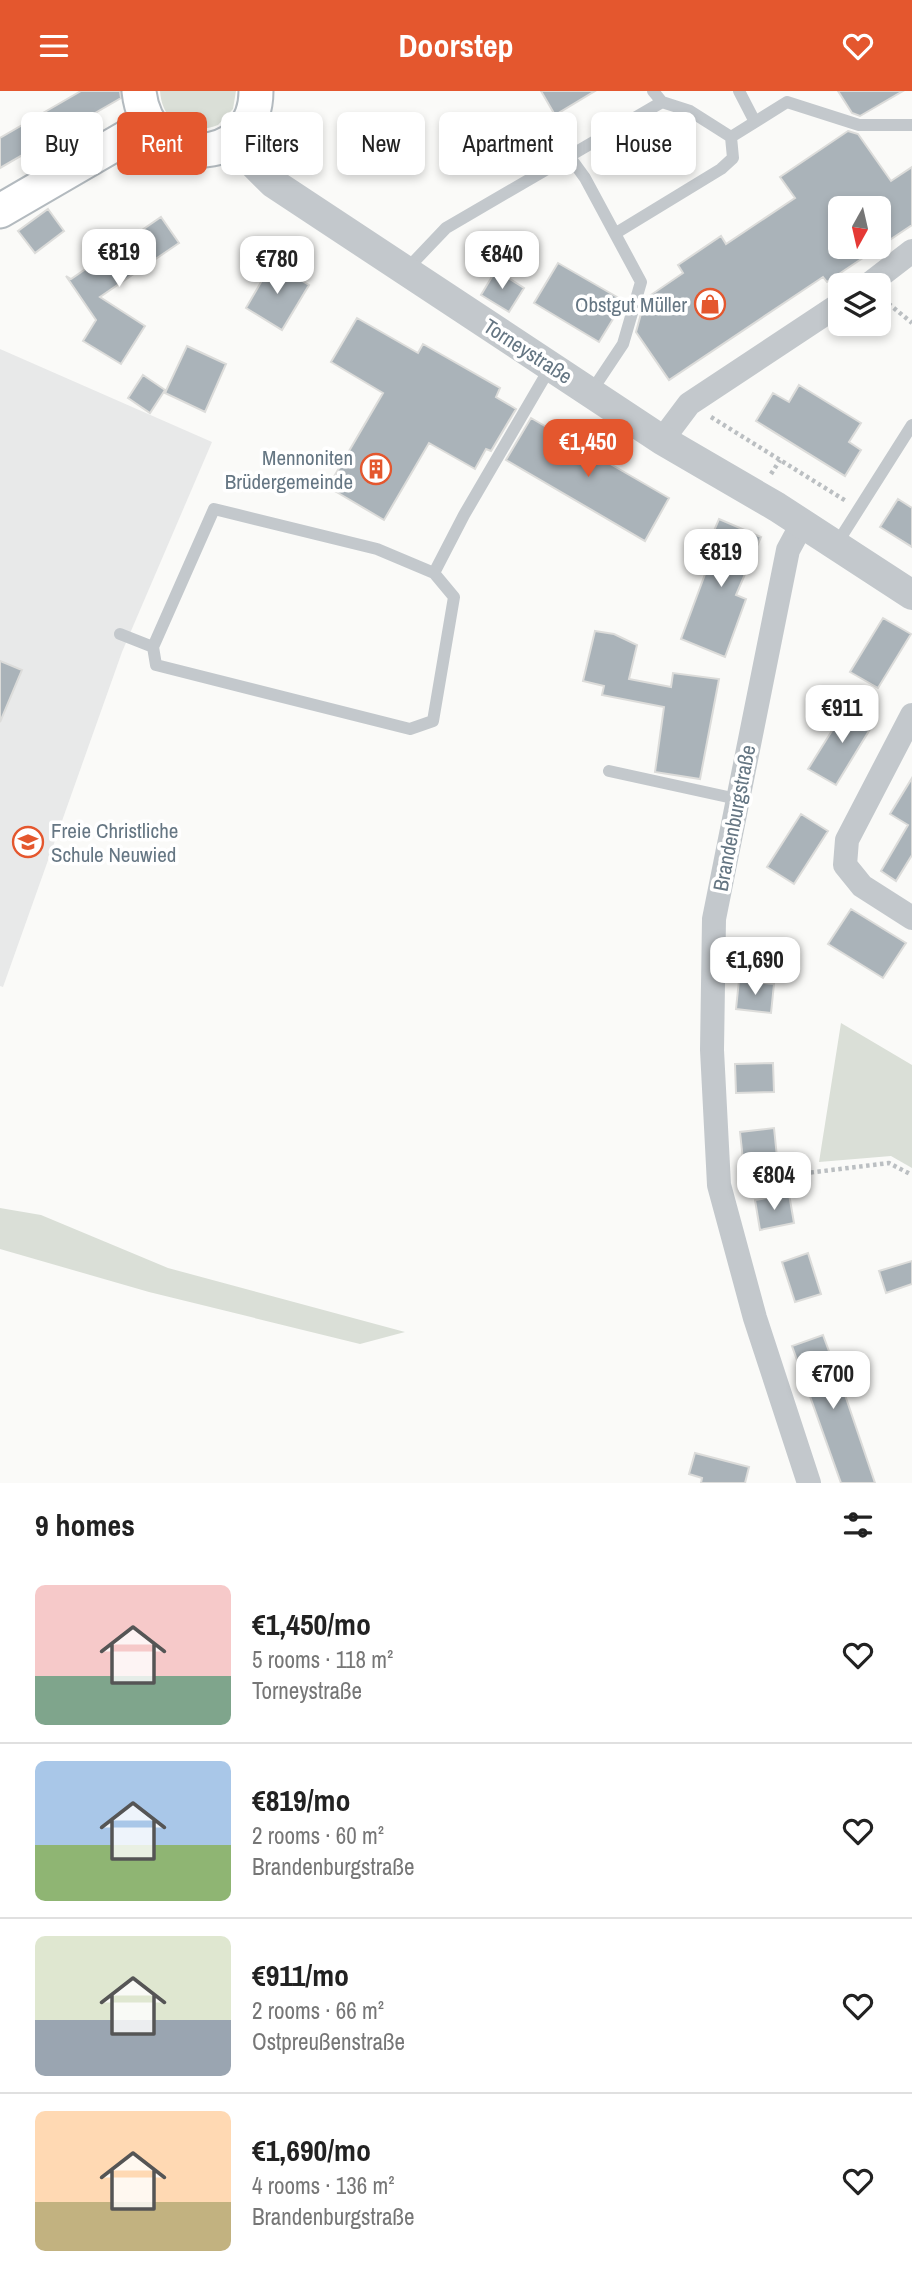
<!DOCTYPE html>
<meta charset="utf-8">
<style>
:root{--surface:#fff;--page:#f2f2f2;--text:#222;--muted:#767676;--line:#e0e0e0;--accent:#e4572e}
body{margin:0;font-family:"Archivo Narrow",sans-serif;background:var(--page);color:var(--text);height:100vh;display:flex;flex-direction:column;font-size:26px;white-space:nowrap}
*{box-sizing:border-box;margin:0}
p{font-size:23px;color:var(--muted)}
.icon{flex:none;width:38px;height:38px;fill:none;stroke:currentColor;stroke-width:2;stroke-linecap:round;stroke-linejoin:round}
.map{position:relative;height:1392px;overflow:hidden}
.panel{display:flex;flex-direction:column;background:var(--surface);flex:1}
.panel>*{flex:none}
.hud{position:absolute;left:21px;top:21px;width:872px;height:63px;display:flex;gap:14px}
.needle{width:46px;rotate:188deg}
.tools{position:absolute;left:828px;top:105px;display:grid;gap:14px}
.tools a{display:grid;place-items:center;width:63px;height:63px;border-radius:10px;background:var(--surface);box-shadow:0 4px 10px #0003;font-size:35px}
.price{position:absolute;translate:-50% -60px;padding:0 16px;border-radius:14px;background:#fff;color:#222;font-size:23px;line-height:46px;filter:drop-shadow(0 2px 4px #0008)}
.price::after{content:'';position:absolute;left:50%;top:42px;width:21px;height:16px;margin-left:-10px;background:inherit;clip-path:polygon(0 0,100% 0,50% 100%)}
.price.on{background:var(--accent);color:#fff}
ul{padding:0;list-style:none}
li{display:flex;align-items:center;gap:21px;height:175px;padding:0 35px}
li+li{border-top:2px solid var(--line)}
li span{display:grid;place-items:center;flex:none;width:196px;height:140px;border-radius:10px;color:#555}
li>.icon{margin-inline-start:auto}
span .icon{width:84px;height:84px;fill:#fffc;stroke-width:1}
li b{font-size:30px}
h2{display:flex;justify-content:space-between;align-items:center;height:84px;padding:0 35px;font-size:30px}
.tag{padding:0 24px;border-radius:10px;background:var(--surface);box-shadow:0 4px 10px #0003;font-size:24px;line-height:63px}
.tag.on{background:var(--accent);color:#fff}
header{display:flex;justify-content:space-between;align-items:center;height:91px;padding:0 35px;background:var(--accent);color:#fff;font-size:32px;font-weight:700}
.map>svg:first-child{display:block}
.built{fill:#e8e9e9}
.green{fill:#dadfd7}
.building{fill:#aab3b9;stroke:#dcdcda;stroke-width:2;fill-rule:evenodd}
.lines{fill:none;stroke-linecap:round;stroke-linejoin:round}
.secondary-casing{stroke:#b3babf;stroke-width:37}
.path{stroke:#bbbfc2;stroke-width:4.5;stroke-dasharray:3.5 3.5;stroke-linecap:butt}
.service{stroke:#c3c8cc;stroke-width:12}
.minor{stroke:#c3c8cc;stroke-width:24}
.tertiary{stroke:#c3c8cc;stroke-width:30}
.secondary{stroke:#fff;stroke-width:33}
.labels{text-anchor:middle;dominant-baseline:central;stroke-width:7;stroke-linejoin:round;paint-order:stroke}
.poi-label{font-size:21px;fill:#657683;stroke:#fff;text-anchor:end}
.street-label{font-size:21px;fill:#657683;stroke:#fff}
</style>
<header><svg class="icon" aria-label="menu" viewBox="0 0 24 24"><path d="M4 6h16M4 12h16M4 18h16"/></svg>Doorstep<svg class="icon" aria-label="heart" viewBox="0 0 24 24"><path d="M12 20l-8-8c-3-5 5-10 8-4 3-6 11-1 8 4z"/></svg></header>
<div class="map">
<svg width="912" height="1392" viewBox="0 0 912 1392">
<rect width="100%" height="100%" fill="#fafaf8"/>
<path class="built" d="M0 258 212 351 122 561 3 896 0 895Z"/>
<path class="green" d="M160 0H236L233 18 218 34C190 45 162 33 160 0Z
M841 932 912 974V1077L891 1065 819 1071Z
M0 1117 41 1124 168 1177 405 1241 360 1253 149 1201 0 1158Z"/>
<path class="building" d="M81 0H120L121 7 0 77V47Z
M541 0H595L555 24Z
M838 0H903L860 25 852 22Z
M848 40 858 43 891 90 912 76V134L827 191 823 186 669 289 636 241 645 208 683 182 678 174 721 145 726 153 795 107 780 86ZM840 117H878V156H840Z
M48 118 64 140 35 162 18 140Z
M161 126 179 152 100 206 145 235 121 273 83 250 96 229 66 185 71 188Z
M272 172 309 194 282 239 246 217Z
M558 172 624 210 599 251 534 212Z
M496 179 524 197 509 221 481 204Z
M357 227 418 262 423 253 500 297 496 306 516 318 491 360 486 358 475 378 429 352 384 429 328 396 383 302 331 271Z
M187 255 226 273 205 321 165 302Z
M143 284 165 299 150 322 128 307Z
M799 294 861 332 849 351 861 359 845 385 756 330 773 302 789 311Z
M531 327 669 407 645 450 506 369Z
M898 408 912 417V456L880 436Z
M719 428 761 446 736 504 746 508 725 566 681 548 711 467 704 463Z
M883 527 911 543 878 597 850 581Z
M595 540 614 543 637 554 629 588 671 596 673 582 719 588 700 688 655 681 664 616 602 604 604 595 583 590Z
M0 570 22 579 0 631Z
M848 614 875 630 836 694 808 678Z
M912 687V764L896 790 881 780 908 734 890 723Z
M801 723 828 740 794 793 767 776Z
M851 818 906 852 883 887 828 853Z
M739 889 774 893 771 922 736 918Z
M773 972 774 1001 736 1002 735 973Z
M774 1037 777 1066 743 1069 740 1041Z
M789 1103 794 1132 760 1139 755 1109Z
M808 1162 821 1203 795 1211 782 1171Z
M912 1170V1193L886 1202 879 1180Z
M823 1244 844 1301 875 1392H841L792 1255Z
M695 1362 749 1376 745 1392H701L702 1387 689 1383Z"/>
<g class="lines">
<g class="secondary-casing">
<path id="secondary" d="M139 0C147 81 256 77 256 0
M0 120 148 34"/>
</g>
<path class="path" d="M883 208 912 232
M711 326 846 410
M771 383 780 369
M741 1090 889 1072 912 1084"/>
<path class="service" d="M739 0 755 31
M731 46 787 11 859 34H912
M569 65 585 87 641 191 623 253 591 301
M616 142 721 78 733 67 731 46 690 20 662 11 653 0
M406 179 446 137 662 11
M836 454 912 334
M120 543 153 556 214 418 377 458 434 482 464 424 551 275
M153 556 156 574 410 638 433 630 454 506 434 482
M609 680 737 708"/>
<path class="minor" d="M868 194 912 160
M662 349 689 313 840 213
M802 433 788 459 714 828 712 959 719 1094 755 1227 809 1392
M912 624 847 749 845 774 862 795 912 827"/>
<path class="tertiary" d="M231 50 273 92 662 349 777 416 912 504"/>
<use href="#secondary" class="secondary"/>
</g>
<defs>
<g id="shop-ring" transform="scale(1.575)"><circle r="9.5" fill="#fff" stroke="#e4572e" stroke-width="1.5"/><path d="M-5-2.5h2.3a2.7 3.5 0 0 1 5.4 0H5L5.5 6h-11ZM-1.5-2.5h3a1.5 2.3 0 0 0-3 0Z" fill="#e4572e"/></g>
<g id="building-ring" transform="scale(1.575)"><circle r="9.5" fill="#fff" stroke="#e4572e" stroke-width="1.5"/><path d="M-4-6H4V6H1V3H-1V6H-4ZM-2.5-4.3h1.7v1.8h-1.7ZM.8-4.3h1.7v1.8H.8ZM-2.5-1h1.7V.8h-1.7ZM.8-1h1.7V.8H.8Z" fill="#e4572e"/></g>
<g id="school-ring" transform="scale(1.575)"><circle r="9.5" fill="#fff" stroke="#e4572e" stroke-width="1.5"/><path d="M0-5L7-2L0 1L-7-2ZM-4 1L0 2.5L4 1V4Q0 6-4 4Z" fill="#e4572e"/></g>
</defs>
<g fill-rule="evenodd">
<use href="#shop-ring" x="710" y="213"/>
<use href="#building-ring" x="376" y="378"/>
<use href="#school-ring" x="28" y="751"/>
</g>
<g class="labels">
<g class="poi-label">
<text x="687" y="213">Obstgut Müller</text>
<text x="353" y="366">Mennoniten<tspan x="353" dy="24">Brüdergemeinde</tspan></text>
<text x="51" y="739" text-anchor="start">Freie Christliche<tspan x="51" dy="24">Schule Neuwied</tspan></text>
</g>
<g class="street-label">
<text transform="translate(528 260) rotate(33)">Torneystraße</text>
<text transform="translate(734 727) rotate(-79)">Brandenburgstraße</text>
</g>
</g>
</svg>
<div class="tools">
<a><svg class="needle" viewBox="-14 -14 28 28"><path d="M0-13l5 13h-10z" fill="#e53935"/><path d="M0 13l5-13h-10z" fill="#767676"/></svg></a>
<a><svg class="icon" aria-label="layers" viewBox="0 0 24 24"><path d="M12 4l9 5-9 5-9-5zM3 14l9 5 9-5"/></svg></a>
</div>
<b class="price" style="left:119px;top:198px">€819</b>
<b class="price" style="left:502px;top:200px">€840</b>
<b class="price" style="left:277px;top:205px">€780</b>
<b class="price on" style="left:588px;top:388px">€1,450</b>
<b class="price" style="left:721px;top:498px">€819</b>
<b class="price" style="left:842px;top:654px">€911</b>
<b class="price" style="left:755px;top:906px">€1,690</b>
<b class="price" style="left:774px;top:1121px">€804</b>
<b class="price" style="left:833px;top:1320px">€700</b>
<div class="hud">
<a class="tag">Buy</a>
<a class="tag on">Rent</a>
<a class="tag">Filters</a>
<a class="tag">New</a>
<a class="tag">Apartment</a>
<a class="tag">House</a>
</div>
</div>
<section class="panel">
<h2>9 homes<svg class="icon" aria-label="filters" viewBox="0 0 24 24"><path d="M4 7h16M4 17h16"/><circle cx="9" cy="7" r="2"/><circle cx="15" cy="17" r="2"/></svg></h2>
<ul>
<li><span style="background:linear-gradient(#f6c9c9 65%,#7fa58c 0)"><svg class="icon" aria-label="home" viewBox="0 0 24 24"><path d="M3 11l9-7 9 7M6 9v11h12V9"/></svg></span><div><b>€1,450/mo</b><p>5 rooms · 118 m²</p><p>Torneystraße</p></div><svg class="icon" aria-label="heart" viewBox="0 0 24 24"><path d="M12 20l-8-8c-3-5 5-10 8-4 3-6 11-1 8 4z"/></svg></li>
<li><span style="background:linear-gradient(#a9c7e8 60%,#8fb573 0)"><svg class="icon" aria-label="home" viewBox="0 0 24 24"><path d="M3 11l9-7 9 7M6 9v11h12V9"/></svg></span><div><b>€819/mo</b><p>2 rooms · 60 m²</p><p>Brandenburgstraße</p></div><svg class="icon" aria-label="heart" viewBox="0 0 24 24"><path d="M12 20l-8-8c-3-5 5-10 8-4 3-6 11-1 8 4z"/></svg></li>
<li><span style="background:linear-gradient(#dfe7d0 60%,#9aa5b1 0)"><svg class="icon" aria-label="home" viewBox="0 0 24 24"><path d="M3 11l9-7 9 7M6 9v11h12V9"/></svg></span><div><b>€911/mo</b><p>2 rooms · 66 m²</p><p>Ostpreußenstraße</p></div><svg class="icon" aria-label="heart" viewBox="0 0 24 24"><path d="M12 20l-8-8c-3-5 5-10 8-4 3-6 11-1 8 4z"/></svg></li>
<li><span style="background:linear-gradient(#ffd9b3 65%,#c2b280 0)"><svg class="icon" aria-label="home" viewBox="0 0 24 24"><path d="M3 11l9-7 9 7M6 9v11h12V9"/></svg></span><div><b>€1,690/mo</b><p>4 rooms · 136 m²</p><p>Brandenburgstraße</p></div><svg class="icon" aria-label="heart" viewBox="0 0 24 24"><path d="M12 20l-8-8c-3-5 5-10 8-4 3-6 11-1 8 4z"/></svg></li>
</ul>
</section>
